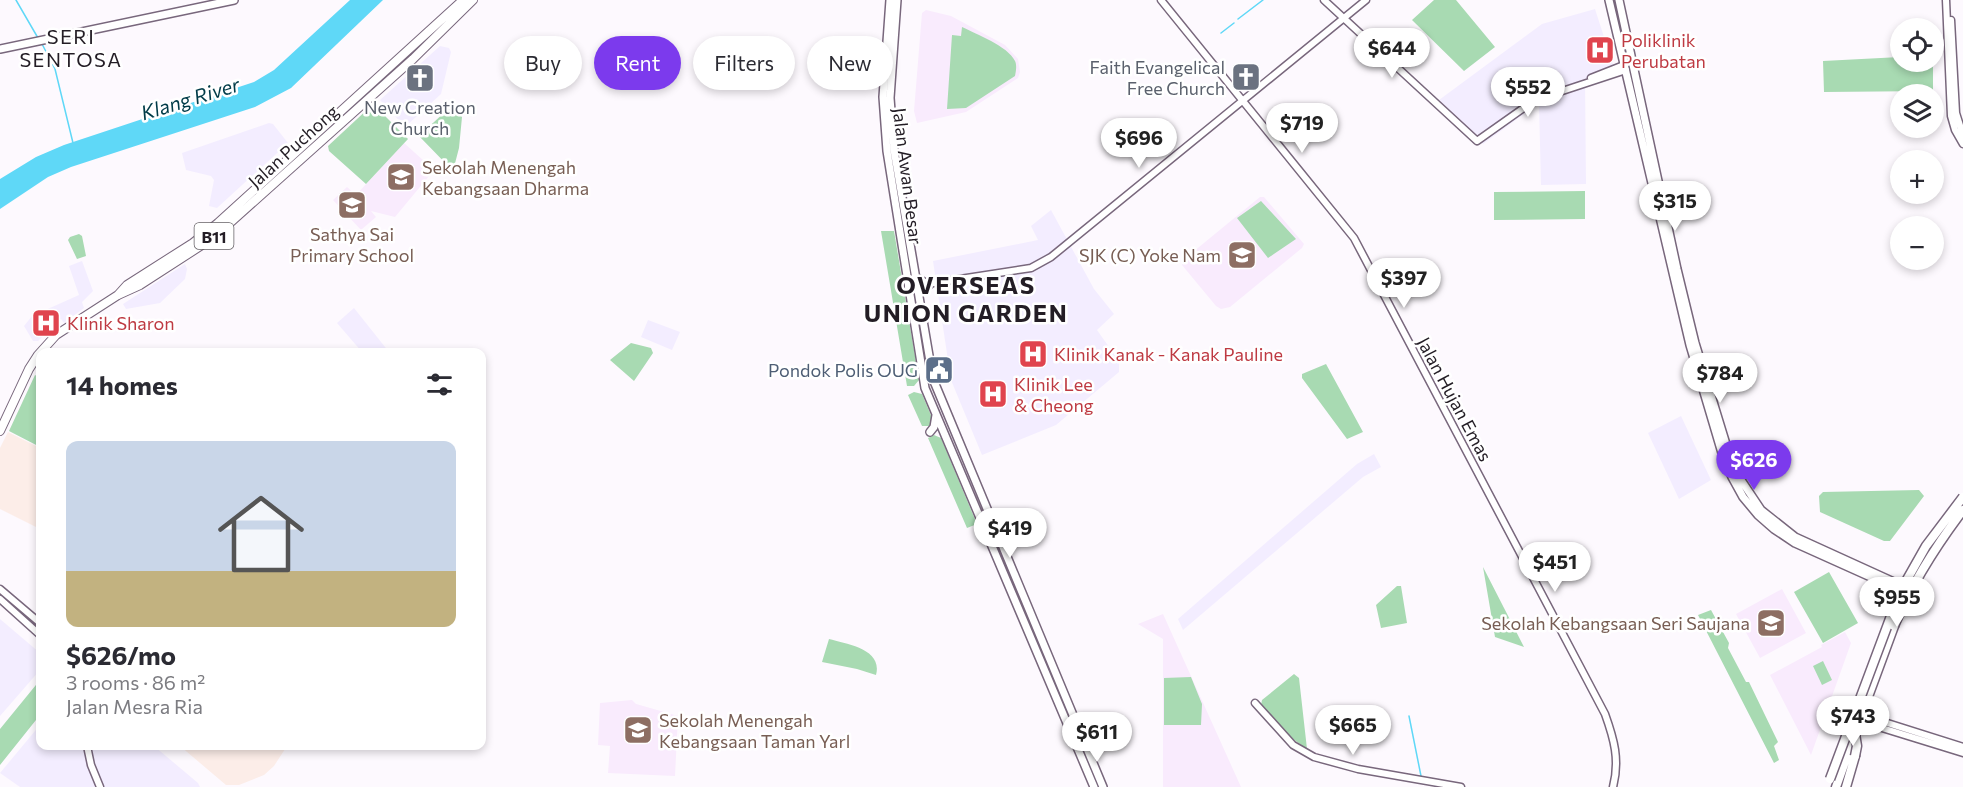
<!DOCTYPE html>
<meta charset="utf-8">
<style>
:root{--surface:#fff;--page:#f2f2f3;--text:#2b2b33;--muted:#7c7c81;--accent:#7c3aed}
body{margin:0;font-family:Commissioner,sans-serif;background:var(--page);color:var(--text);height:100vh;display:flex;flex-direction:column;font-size:22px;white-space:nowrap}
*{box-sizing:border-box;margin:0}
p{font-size:20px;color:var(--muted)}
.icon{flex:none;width:33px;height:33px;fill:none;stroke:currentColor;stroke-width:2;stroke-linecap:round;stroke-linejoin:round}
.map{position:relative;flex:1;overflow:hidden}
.panel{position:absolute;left:36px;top:348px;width:450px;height:402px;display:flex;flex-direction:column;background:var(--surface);border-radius:12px;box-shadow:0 3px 9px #0003}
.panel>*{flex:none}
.top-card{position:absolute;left:504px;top:36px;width:570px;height:54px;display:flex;gap:12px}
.controls{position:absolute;left:1890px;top:18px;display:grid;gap:12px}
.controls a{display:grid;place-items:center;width:54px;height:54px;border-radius:50%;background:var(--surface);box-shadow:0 3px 9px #0003;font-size:30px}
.price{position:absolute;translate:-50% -51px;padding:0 14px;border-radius:21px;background:#fff;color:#222;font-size:20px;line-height:39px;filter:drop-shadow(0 2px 3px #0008)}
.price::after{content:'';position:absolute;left:50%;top:36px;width:18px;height:14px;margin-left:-9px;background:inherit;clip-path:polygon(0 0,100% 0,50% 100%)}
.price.selected{background:var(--accent);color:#fff}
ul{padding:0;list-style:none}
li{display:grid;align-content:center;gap:12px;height:318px;padding:0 30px}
li span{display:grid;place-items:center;height:186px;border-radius:12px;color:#555}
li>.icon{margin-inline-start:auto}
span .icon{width:108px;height:108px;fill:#fffc;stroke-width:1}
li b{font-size:26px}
h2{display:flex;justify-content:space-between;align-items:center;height:72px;padding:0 30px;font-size:26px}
.pill{padding:0 21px;border-radius:27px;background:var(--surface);box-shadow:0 3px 9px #0003;font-size:21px;line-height:54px}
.pill.selected{background:var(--accent);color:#fff}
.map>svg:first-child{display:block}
.commercial{fill:#f3edff}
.industrial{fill:#fcede8}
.built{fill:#f9ebfd}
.green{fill:#a8dab2}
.water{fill:#5fd8f7}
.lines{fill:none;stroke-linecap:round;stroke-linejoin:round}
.stream{stroke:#5fd8f7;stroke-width:1.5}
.tertiary-casing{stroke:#78677c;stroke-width:9}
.secondary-casing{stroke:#78677c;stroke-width:10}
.primary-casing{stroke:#78677c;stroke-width:10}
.motorway-casing{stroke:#78677c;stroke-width:11}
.tertiary{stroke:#fff;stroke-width:6}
.secondary{stroke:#fff;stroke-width:7}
.primary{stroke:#fff;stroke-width:8}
.motorway{stroke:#fff;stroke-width:8}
.motorway-bridge-casing{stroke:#78677c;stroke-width:11;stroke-linecap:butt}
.motorway-bridge{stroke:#fff;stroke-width:8}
.labels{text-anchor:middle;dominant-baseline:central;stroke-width:5;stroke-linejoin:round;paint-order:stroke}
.shield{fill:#fff;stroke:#656166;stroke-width:1.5}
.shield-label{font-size:16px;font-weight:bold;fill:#231d25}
.health-label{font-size:18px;fill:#be3a42;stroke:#fff;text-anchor:start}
.worship-label{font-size:18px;fill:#5b616d;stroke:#fff;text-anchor:end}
.street-label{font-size:18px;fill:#231d25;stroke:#fff}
.education-label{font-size:18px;fill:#785e54;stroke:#fff;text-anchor:start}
.service-label{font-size:18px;fill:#4e5e75;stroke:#fff;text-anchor:end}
.neighbourhood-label{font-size:20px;letter-spacing:1.5px;fill:#231d25;stroke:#fff}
.water-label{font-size:20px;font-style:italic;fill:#003b48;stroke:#fff}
.district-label{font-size:24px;font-weight:bold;letter-spacing:1.5px;fill:#231d25;stroke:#fff}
</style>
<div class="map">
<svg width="1963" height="787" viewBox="0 0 1963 787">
<rect width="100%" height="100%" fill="#fdf9fe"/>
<path class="commercial" d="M1595 9 1614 68 1585 80 1586 184 1541 185 1539 103 1483 144 1440 104 1441 102 1439 100 1542 24Z
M440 46 449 48 451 52 441 94 405 127 380 100Z
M269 123 273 124 288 143 217 208 209 206 214 180 211 176 186 170 182 153Z
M1051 210 1094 289 1114 314 1097 330 1119 361V372L1056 425 982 455 951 380 933 261 1038 240 1031 226Z
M82 261 93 291 82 302 84 308 64 323 61 319 38 341H33L24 326 32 316 79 295 69 266Z
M185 264 187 269 185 279 160 303 126 309 123 304Z
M354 308 389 352H362L337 323Z
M648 320 680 332 672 350 641 337Z
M1681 416 1711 480 1679 499 1648 433Z
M1374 454 1381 467 1363 477 1183 630 1178 619 1357 464Z
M0 619 40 653V670L0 716Z
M40 725V746H154L198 783 200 787H20L0 773Z"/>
<path class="industrial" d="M8 432 40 448V529L0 509V448Z
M180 746H287L274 766 264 775 239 785H226Z"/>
<path class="built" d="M926 10 951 16 1005 45 1018 59 1020 72 1018 78 966 112 917 123 914 111 922 13Z
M404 143 434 170 395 217 371 211 376 217 361 230 333 200 347 187 356 195Z
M1260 197H1264L1304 244 1302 248 1230 307 1221 309 1216 306 1182 265V261Z
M1782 589 1806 633 1760 658 1736 614Z
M1163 614 1241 787H1163V639L1138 624Z
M1845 632 1851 643 1811 755 1770 675 1822 647 1821 645Z
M632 700 636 704 678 716 675 776 608 773 610 746 598 745 600 703Z"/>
<path class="green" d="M1434 0H1456L1495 47 1464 71 1412 20Z
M962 27C976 34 1008 46 1015 61 1017 65 1016 71 1015 76L966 108 947 109 952 35 961 36Z
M1900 57V62H1933V91L1824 92 1823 61Z
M371 106H375L408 139 366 184 329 151 328 146Z
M448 109H454L462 117 459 148 453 171 419 136Z
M1585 191V219L1494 220V192Z
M1261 201 1296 239 1268 258 1237 218Z
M881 231H894L919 380 914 386H907Z
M79 234 82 236 86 256 77 259 68 240 70 237Z
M631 343 651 348 653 353 634 381 610 360Z
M1326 364 1363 432 1347 439 1302 378V374Z
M35 375 40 378V447L9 431Z
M914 392 922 394 933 420 929 426H922L908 395Z
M934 435 941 438 977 524 967 528 928 438Z
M1919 490 1924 496 1890 541H1884L1820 512 1819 496 1823 492Z
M1483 567 1524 647 1495 637Z
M1829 572 1858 623 1823 643 1794 592Z
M1397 586H1401L1407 623 1381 628 1376 605Z
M1711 610 1729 643 1728 648 1746 682H1749L1778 742 1774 746 1779 760 1774 763 1698 615Z
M829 639C847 644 883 649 876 675L857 669 822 662Z
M1823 661 1832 680 1822 685 1813 666Z
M1294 674 1299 678 1307 749 1286 734 1261 705 1262 700Z
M1191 677 1202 704 1201 725H1164V678Z
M40 680V715L0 765V729Z"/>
<path class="water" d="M350 0H383L291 88 255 107 71 167 48 177 0 209V179L36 157 64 145 254 82 274 70Z"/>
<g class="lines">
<path class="stream" d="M16 0 38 38
M1238 19 1263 0
M1221 33 1234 23
M41 42 55 69 73 143
M1409 716 1421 776"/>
<g class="tertiary-casing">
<path id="tertiary" d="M1161 0 1354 238 1605 714C1614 739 1620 760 1613 787
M1324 0 1477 141 1535 100 1626 70
M1946 0 1951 116 1955 130 1963 144
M1951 20 1956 113 1963 135
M1591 78 1624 65
M908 287 1031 268 1051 257 1366 0
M0 589 40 623
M0 599 40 635
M1255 703 1293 745 1314 757 1358 769 1461 787
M1859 714 1963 747
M1856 720 1963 753
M87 746 91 765 100 787"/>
</g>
<g class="secondary-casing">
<path id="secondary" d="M890 0 883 97 887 151 925 388 1094 787
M897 0 890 98 894 150 933 379 1103 787
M1609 0 1690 345 1722 453 1732 477 1743 497 1758 515 1774 529 1795 543 1904 592
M1619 0 1677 269 1695 343 1729 454 1737 474 1761 510 1795 537 1907 588
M0 49 234 0
M917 278 929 285 920 293
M930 432 934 427 936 415"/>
</g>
<g class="primary-casing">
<path id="primary" d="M118 295 127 285 193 243 218 223 463 0
M0 431 29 369 38 355 56 335 118 295 140 285 208 241 223 229 413 59 473 0"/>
</g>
<g class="motorway-casing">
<path id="motorway" d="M1866 702 1894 626
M1836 787 1855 734
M1846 787 1855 756"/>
</g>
<use href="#tertiary" class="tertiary"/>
<use href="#secondary" class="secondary"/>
<use href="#primary" class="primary"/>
<use href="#motorway" class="motorway"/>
<g class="motorway-bridge-casing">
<path id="motorway-bridge" d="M1894 626C1912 583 1935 547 1963 510
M1855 756 1857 746 1855 734 1866 702
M1830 779 1900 592 1926 546 1963 497"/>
</g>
<use href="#motorway-bridge" class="motorway-bridge"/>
</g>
<defs>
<g id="hospital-square" transform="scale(1.5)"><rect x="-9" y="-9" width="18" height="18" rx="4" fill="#e0444e" stroke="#fff"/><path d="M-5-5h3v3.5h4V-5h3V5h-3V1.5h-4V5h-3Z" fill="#fff"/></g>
<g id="church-square" transform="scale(1.5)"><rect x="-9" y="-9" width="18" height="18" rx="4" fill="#6b7280" stroke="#fff"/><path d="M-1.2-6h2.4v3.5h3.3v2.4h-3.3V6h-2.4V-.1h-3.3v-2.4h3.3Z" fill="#fff"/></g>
<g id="school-square" transform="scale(1.5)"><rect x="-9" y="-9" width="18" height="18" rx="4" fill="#8d6e63" stroke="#fff"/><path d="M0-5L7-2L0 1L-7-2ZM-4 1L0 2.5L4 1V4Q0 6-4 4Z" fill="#fff"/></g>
<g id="civic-square" transform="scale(1.5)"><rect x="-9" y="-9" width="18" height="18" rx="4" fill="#5c6f8a" stroke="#fff"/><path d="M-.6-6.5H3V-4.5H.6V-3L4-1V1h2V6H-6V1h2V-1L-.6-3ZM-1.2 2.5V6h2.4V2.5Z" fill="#fff"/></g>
</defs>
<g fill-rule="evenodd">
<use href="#hospital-square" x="1600" y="50"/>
<use href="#church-square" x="1246" y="77"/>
<use href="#church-square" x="420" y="78"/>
<use href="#school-square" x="401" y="177"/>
<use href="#school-square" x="352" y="205"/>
<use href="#school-square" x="1242" y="255"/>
<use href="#hospital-square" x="46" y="323"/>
<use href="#hospital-square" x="1033" y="354"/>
<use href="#civic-square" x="939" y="370"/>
<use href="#hospital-square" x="993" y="394"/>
<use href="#school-square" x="1771" y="623"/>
<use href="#school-square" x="638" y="730"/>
</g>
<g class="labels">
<rect class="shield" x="194.5" y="223" width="39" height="26" rx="4.5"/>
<g class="shield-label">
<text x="214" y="236">B11</text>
</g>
<g class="health-label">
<text x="1621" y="40">Poliklinik<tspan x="1621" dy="21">Perubatan</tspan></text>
<text x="67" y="323">Klinik Sharon</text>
<text x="1054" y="354">Klinik Kanak - Kanak Pauline</text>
<text x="1014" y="384">Klinik Lee<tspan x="1014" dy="21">&amp; Cheong</tspan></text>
</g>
<g class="worship-label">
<text x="1225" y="67">Faith Evangelical<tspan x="1225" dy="21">Free Church</tspan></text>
<text x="420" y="107" text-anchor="middle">New Creation<tspan x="420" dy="21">Church</tspan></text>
</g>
<g class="street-label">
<text transform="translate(293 146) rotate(-42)">Jalan Puchong</text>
<text transform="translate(908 176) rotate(83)">Jalan Awan Besar</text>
<text transform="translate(1455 399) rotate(62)">Jalan Hujan Emas</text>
</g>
<g class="education-label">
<text x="422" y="167">Sekolah Menengah<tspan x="422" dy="21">Kebangsaan Dharma</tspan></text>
<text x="352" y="234" text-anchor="middle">Sathya Sai<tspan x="352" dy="21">Primary School</tspan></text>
<text x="1221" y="255" text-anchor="end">SJK (C) Yoke Nam</text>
<text x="1750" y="623" text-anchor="end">Sekolah Kebangsaan Seri Saujana</text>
<text x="659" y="720">Sekolah Menengah<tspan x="659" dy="21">Kebangsaan Taman Yarl</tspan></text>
</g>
<g class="service-label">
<text x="918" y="370">Pondok Polis OUG</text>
</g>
<g class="neighbourhood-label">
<text x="71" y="36">SERI<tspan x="71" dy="23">SENTOSA</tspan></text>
</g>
<g class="water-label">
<text transform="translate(190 98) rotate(-17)">Klang River</text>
</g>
<g class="district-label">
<text x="966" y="284">OVERSEAS<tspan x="966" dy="28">UNION GARDEN</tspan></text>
</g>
</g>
</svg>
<div class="controls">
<a><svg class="icon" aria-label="locate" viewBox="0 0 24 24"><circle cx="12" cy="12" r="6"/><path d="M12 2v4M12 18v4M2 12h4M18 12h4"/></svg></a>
<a><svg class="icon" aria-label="layers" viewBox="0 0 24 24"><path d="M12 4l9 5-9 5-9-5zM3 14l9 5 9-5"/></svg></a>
<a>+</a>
<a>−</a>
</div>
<b class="price" style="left:1392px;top:79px">$644</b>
<b class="price" style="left:1528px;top:118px">$552</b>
<b class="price" style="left:1302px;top:154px">$719</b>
<b class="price" style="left:1139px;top:169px">$696</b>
<b class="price" style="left:1675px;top:232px">$315</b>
<b class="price" style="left:1404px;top:309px">$397</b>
<b class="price" style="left:1720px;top:404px">$784</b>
<b class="price selected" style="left:1754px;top:491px">$626</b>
<b class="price" style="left:1010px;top:559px">$419</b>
<b class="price" style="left:1555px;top:593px">$451</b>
<b class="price" style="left:1897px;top:628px">$955</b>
<b class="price" style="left:1853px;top:747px">$743</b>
<b class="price" style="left:1353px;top:756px">$665</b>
<b class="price" style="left:1097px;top:763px">$611</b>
<div class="top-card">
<a class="pill">Buy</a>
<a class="pill selected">Rent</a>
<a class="pill">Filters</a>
<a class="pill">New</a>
</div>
<section class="panel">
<h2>14 homes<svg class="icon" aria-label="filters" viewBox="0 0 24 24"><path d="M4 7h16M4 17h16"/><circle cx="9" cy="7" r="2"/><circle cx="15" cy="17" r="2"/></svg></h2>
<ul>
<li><span style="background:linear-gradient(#c9d6e8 70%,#c2b280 0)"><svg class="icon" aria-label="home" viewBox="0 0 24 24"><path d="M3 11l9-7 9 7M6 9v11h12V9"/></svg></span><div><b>$626/mo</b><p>3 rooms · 86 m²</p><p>Jalan Mesra Ria</p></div></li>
</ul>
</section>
</div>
